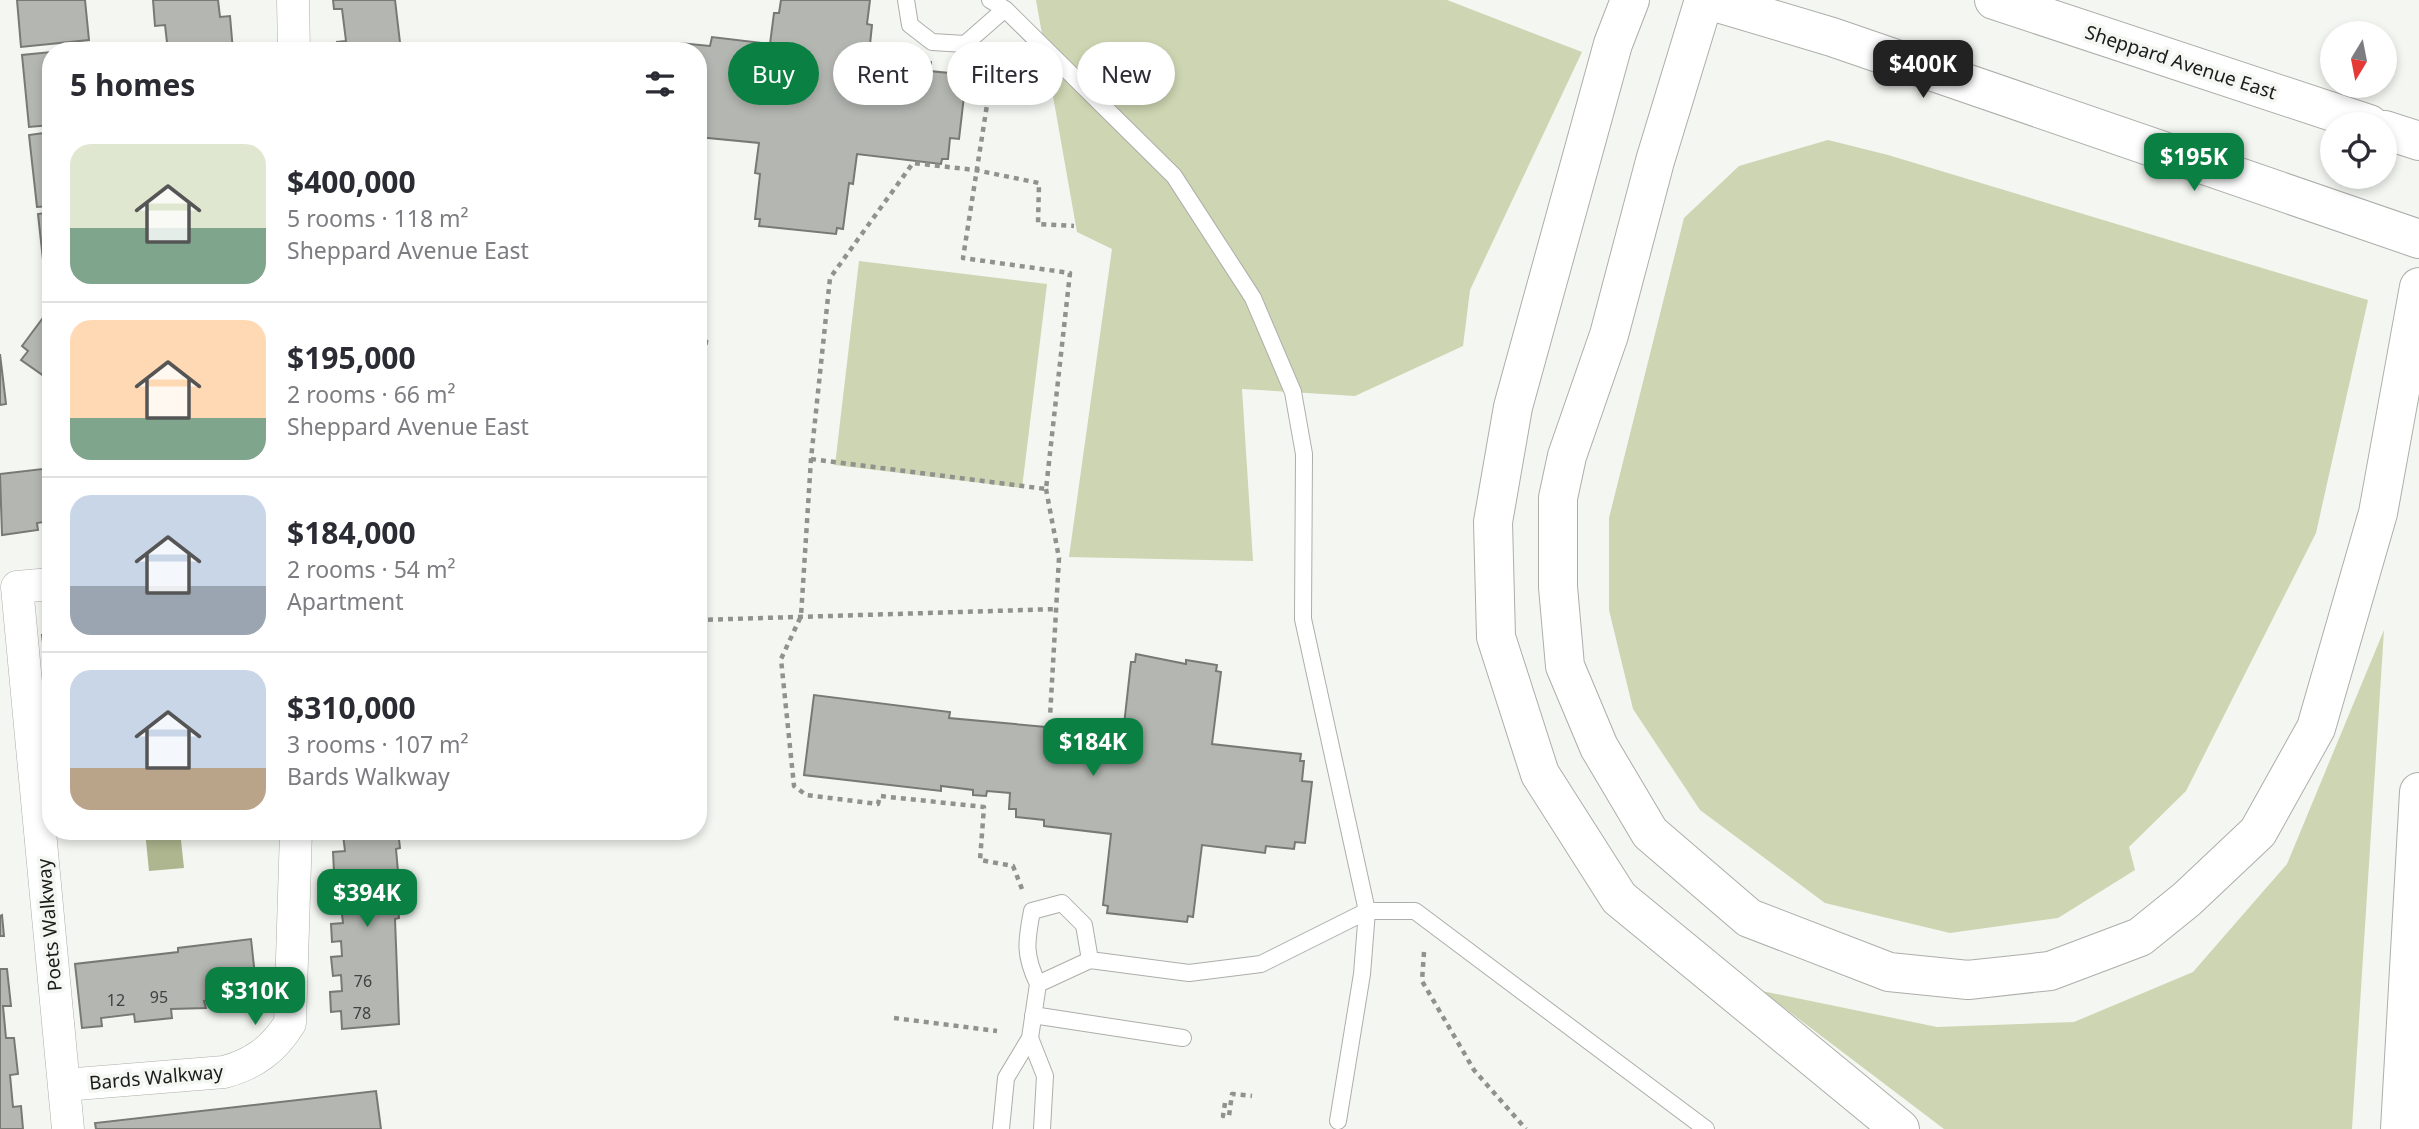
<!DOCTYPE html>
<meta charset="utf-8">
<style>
:root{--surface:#fff;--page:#f2f2f3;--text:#2b2b33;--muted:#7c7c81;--line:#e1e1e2;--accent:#0b8043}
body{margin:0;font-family:"Noto Sans",sans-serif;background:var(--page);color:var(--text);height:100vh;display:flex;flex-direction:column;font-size:26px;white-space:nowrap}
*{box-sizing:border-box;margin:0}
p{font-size:23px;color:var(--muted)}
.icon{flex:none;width:38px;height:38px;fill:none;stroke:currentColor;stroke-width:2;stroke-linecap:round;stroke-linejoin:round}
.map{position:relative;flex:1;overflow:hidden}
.sheet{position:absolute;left:42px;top:42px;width:665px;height:798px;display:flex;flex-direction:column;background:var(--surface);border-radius:28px;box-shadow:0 4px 10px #0003}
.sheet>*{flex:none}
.top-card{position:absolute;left:728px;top:42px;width:665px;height:63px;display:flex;gap:14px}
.needle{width:46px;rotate:190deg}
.buttons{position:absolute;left:2320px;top:21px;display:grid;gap:14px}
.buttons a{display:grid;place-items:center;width:77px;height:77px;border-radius:50%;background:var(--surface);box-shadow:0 4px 10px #0003;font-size:35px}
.price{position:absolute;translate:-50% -60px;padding:0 16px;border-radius:14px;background:var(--accent);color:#fff;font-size:23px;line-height:46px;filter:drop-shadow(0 2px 4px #0008)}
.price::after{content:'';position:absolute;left:50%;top:42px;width:21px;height:16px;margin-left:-10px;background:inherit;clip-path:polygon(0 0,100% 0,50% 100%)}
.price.current{background:#222;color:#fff}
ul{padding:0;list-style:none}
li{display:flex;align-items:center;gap:21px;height:175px;padding:0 28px}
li+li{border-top:2px solid var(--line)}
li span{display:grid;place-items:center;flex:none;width:196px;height:140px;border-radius:21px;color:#555}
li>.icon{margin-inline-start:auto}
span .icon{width:84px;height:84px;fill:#fffc;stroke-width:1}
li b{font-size:30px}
h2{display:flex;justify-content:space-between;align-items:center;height:84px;padding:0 28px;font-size:30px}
.chip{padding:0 24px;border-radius:32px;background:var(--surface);box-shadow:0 4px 10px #0003;font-size:24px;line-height:63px}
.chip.current{background:var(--accent);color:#fff}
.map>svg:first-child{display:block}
.green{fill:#cdd5b2}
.water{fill:#aeb68f}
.building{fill:#b4b6b1;stroke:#787975;stroke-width:2}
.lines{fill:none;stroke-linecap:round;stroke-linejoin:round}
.service-casing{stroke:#adaeaa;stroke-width:18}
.minor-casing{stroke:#adaeaa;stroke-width:33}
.secondary-casing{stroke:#adaeaa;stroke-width:40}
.motorway-casing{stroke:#adaeaa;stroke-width:40}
.path{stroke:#90928e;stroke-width:4.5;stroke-dasharray:5 5;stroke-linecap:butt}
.service{stroke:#fff;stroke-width:16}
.minor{stroke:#fff;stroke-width:32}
.secondary{stroke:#fff;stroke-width:38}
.motorway{stroke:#fff;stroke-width:38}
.labels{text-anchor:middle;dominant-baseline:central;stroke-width:7;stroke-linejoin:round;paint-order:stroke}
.number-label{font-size:16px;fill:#414240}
.street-label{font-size:19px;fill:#1b1c1a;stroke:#f4f6f1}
</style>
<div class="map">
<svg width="2419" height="1129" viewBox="0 0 2419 1129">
<rect width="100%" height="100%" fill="#f4f6f1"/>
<path class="green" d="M1036 0H1447L1582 52 1470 290 1463 346 1355 396 1242 389 1253 561 1069 557 1112 249 1077 232Z
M1828 140 1888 155 2368 300 2316 533 2186 791 2129 847 2135 870 2058 918 1950 933 1825 903 1700 810 1633 709 1609 610V518L1684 218 1739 166Z
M859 261 1047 284 1022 488 835 465Z
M2384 630 2352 1129H1944L1762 991 1937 1027 2074 1022 2193 972 2287 864Z"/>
<path class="water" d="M145 831H180L184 868 149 871Z"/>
<path class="building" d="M17 0H85L89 40 21 47Z
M153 0H218L220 17 230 16 233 51H168L165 25 155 26Z
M333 0H395L401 51H338L337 42 346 41 342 9H334Z
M781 0H870L867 24 872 25 869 54 931 62 930 71 959 74 958 78 966 79 959 139 950 138 948 159H942L941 164 857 154 853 184 849 183 843 229 837 228 836 234 759 226 760 219H755L760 174 755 173 759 143 698 137V51H671V45L680 46V43L710 46 712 37 770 44 774 13H779Z
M51 52V125L29 127 22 55Z
M51 132V206L37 207 29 135Z
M45 213H51V287H46L38 214Z
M51 307V381L21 360 28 351 22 346Z
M0 354 6 404 0 405Z
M51 468V521L37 523 38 530 2 535 0 474Z
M51 634V698H50L42 635Z
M1136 654 1186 664V660L1217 665 1216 671 1221 672 1212 744 1301 754 1300 761H1304L1302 781 1312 782 1305 843 1295 842 1294 849 1266 846 1265 853 1202 845 1193 917 1188 916 1187 922 1107 913 1108 906 1103 905 1111 834 1044 826V820L1016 817V809H1009L1010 793 987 791 986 796 973 795V790L941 786V791L804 775 814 695 950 712 949 718 1123 734 1131 662H1135Z
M333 831H398L400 848 396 849 399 883H396L399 918 395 919 399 1024 342 1029 341 1011 331 1012 330 992 342 991 341 975 333 976 331 957 342 956 341 941 332 942 331 924 343 923 341 906 333 907 332 887 345 886 343 871 334 872 333 852 345 851 343 835 334 836Z
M2 915 4 936H0V916Z
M251 939 258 1003 238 1004 237 997 204 1001 206 1008 171 1009 172 1018 135 1022 134 1014 101 1018 102 1026 82 1028 75 964 178 952V948Z
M0 969H7L11 1006H3L6 1038H14L18 1074 10 1075 13 1107 21 1106 23 1129H0Z
M376 1091 381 1129H96L95 1123Z"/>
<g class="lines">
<g class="service-casing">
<path id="service" d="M906 0 910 25 932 42 965 44 1005 9 990 0
M1005 9 1174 176 1253 298 1293 392 1304 454 1303 619 1367 911 1362 974 1338 1121
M1038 984C1024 955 1026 942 1032 911L1062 903 1084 925 1090 960
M1033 1015 1183 1038
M1030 1038 1045 1076 1042 1129
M1001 1129 1006 1078 1030 1038 1038 984 1090 960 1189 973 1261 964 1367 911H1415L1706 1129"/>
</g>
<g class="minor-casing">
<path id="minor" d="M293 0 294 51
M51 584 17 587 68 1129
M64 1085 224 1072C254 1064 274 1049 290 1023L296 831"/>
</g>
<g class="secondary-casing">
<path id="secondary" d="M1708 0 1832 37 2419 239
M1994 0 2369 124
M2385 130 2419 141"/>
</g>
<g class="motorway-casing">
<path id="motorway" d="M1630 0 1613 44 1513 407 1493 522 1496 637 1540 774 1619 898 1900 1129
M1704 0 1655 161 1609 335 1567 456 1558 498V587L1565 666 1599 747 1650 833 1749 918 1889 972 1968 980 2050 971 2140 937 2187 899 2258 832 2316 728 2378 513 2419 287
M2400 1129 2419 792"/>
</g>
<path class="path" d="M698 394 707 335
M811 459 1046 489 1070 273 963 258 989 92 976 66
M1046 489 1059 558 1050 717
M698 620 1058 609
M1022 889 1013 866 980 860 984 807 880 796 878 804 806 795 794 786 781 659 801 616 811 459 830 278 913 163 975 170 1039 183 1038 224 1074 226
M1424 952 1422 981 1474 1070 1526 1129
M894 1018 997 1031
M1225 1103 1223 1116H1229L1232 1094 1252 1096"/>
<use href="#service" class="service"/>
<use href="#minor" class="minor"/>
<use href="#secondary" class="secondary"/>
<use href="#motorway" class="motorway"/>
</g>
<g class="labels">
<g class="number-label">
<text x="363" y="981">76</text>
<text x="159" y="997">95</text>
<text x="116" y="1000">12</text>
<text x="362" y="1013">78</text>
</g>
<g class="street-label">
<text transform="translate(2181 62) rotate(18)">Sheppard Avenue East</text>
<text transform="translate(49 925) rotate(-95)">Poets Walkway</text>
<text transform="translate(156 1077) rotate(-5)">Bards Walkway</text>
</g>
</g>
</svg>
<div class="buttons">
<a><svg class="needle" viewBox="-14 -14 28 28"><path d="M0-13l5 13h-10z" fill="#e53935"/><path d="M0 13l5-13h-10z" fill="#7c7c81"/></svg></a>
<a><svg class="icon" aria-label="locate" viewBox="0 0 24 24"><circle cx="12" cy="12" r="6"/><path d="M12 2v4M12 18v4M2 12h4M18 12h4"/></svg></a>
</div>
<b class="price current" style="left:1923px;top:100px">$400K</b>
<b class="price" style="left:2194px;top:193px">$195K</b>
<b class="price" style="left:1093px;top:778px">$184K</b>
<b class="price" style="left:367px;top:929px">$394K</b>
<b class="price" style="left:255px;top:1027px">$310K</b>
<div class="top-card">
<a class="chip current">Buy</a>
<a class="chip">Rent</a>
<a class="chip">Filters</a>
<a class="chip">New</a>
</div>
<section class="sheet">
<h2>5 homes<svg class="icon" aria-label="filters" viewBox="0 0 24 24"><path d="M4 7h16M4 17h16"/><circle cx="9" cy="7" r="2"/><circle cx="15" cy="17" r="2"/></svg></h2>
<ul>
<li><span style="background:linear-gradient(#dfe7d0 60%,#7fa58c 0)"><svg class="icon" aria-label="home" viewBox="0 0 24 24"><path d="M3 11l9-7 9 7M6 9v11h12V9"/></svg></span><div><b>$400,000</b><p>5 rooms · 118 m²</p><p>Sheppard Avenue East</p></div></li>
<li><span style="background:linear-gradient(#ffd9b3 70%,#7fa58c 0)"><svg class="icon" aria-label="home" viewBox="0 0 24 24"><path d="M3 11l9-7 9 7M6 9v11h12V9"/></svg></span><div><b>$195,000</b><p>2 rooms · 66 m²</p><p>Sheppard Avenue East</p></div></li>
<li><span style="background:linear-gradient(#c9d6e8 65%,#9aa5b1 0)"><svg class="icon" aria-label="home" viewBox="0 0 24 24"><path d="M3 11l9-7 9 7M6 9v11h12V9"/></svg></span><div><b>$184,000</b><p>2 rooms · 54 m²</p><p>Apartment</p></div></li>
<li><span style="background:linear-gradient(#c9d6e8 70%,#b9a48a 0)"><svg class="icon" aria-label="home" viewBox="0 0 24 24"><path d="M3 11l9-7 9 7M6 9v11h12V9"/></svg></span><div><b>$310,000</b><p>3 rooms · 107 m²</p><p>Bards Walkway</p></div></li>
</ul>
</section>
</div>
